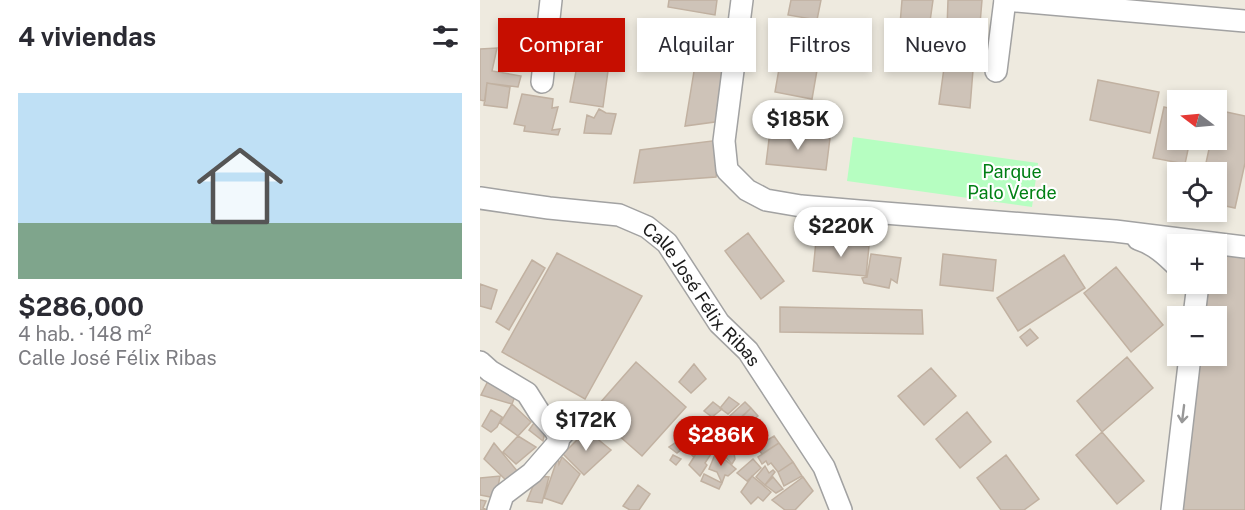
<!DOCTYPE html>
<html lang="es">
<meta charset="utf-8">
<style>
:root{--surface:#fff;--page:#f2f2f3;--text:#2b2b33;--muted:#7c7c81;--accent:#c60e00}
body{margin:0;font-family:"Public Sans",sans-serif;background:var(--page);color:var(--text);height:100vh;display:flex;flex-direction:column;font-size:22px;white-space:nowrap}
*{box-sizing:border-box;margin:0}
p{font-size:20px;color:var(--muted)}
.icon{flex:none;width:33px;height:33px;fill:none;stroke:currentColor;stroke-width:2;stroke-linecap:round;stroke-linejoin:round}
.map{position:relative;flex:1;overflow:hidden}
.panel{display:flex;flex-direction:column;background:var(--surface);width:480px}
.panel>*{flex:none}
.banner{position:absolute;left:18px;top:18px;width:570px;height:54px;display:flex;gap:12px}
.needle{width:39px;rotate:286deg}
.fabs{position:absolute;left:687px;top:90px;display:grid;gap:12px}
.fabs a{display:grid;place-items:center;width:60px;height:60px;border-radius:0px;background:var(--surface);box-shadow:0 3px 9px #0003;font-size:30px}
.price{position:absolute;translate:-50% -51px;padding:0 14px;border-radius:21px;background:#fff;color:#222;font-size:20px;line-height:39px;filter:drop-shadow(0 2px 3px #0008)}
.price::after{content:'';position:absolute;left:50%;top:36px;width:18px;height:14px;margin-left:-9px;background:inherit;clip-path:polygon(0 0,100% 0,50% 100%)}
.price.on{background:var(--accent);color:#fff}
ul{padding:0;list-style:none}
li{display:grid;align-content:center;gap:12px;height:318px;padding:0 18px}
li span{display:grid;place-items:center;height:186px;border-radius:0px;color:#555}
li>.icon{margin-inline-start:auto}
span .icon{width:108px;height:108px;fill:#fffc;stroke-width:1}
li b{font-size:26px}
h2{display:flex;justify-content:space-between;align-items:center;height:72px;padding:0 18px;font-size:26px}
.tag{padding:0 21px;border-radius:0px;background:var(--surface);box-shadow:0 3px 9px #0003;font-size:21px;line-height:54px}
.tag.on{background:var(--accent);color:#fff}
main{display:flex;flex:1;min-height:0}
.map>svg:first-child{display:block}
.park{fill:#b6fec1}
.building{fill:#cec3b8;stroke:#c1b1a1;stroke-width:1.5}
.lines{fill:none;stroke-linecap:round;stroke-linejoin:round}
.minor-casing{stroke:#a2a2a2;stroke-width:24}
.minor{stroke:#fff;stroke-width:21}
.oneway{stroke:#989898}
.labels{text-anchor:middle;dominant-baseline:central;stroke-width:4.5;stroke-linejoin:round;paint-order:stroke}
.park-label{font-size:18px;fill:#028015;stroke:#fff}
.street-label{font-size:18px;fill:#1b1b1b;stroke:#fff}
</style>
<main>
<section class="panel">
<h2>4 viviendas<svg class="icon" aria-label="filters" viewBox="0 0 24 24"><path d="M4 7h16M4 17h16"/><circle cx="9" cy="7" r="2"/><circle cx="15" cy="17" r="2"/></svg></h2>
<ul>
<li><span style="background:linear-gradient(#bfe0f5 70%,#7fa58c 0)"><svg class="icon" aria-label="home" viewBox="0 0 24 24"><path d="M3 11l9-7 9 7M6 9v11h12V9"/></svg></span><div><b>$286,000</b><p>4 hab. · 148 m²</p><p>Calle José Félix Ribas</p></div></li>
</ul>
</section>
<div class="map">
<svg width="765" height="510" viewBox="0 0 765 510">
<rect width="100%" height="100%" fill="#eeeadf"/>
<path class="park" d="M373 137 558 163 552 207 367 181Z"/>
<path class="building" d="M189 0H237L235 15 188 7Z
M311 0H341L337 20 308 15Z
M422 0H453L446 50 418 49Z
M468 0H502L497 60 466 57Z
M303 46 340 53 332 99 295 92Z
M17 48 12 71 41 76 38 87 7 83 5 101 0 100V49Z
M217 53 251 57 242 121 205 126Z
M97 66 128 71 123 107 90 102Z
M464 68 493 70 490 108 459 104Z
M618 80 679 92 670 133 610 120Z
M7 83 30 87 27 108 4 105Z
M42 94 73 99 72 108 78 107 72 130 80 129 78 135 44 131 45 126 34 124Z
M684 107 698 110V140H710L705 164 673 158Z
M119 109 126 113 136 114 131 134 104 133 107 115 114 118Z
M737 110 765 116V163L755 208 736 204V172H724L731 140H736Z
M290 131 350 138 346 170 286 164Z
M240 140 236 177 154 183 160 150Z
M268 233 304 281 281 299 245 251Z
M336 241 389 246 386 276 333 271Z
M736 249 765 253V510H699L719 356H736V316H725L729 284H736Z
M77 253 162 296 105 399 22 352Z
M391 254 421 258 417 283 411 279 409 288 384 283 382 278 387 277Z
M463 254 516 260 513 291 460 285Z
M584 255 605 288 538 331 517 298Z
M52 260 65 268 29 330 16 322Z
M636 267 683 325 651 352 604 293Z
M0 284 17 290 11 309 0 306Z
M300 307 442 310 443 334 300 332Z
M550 329 558 338 547 346 540 337Z
M647 357 673 388 622 432 597 401Z
M156 362 206 407 162 456 112 412Z
M214 364 226 379 211 393 199 382Z
M451 368 476 396 444 425 418 396Z
M11 375 38 388 32 404 1 395Z
M249 397 259 404 248 414 240 408Z
M233 402 242 409 232 417 224 411Z
M265 402 271 408 247 430 240 425Z
M64 403 79 412 74 423Z
M32 404 51 422 38 436 20 423Z
M271 408 278 416 269 424 262 417Z
M11 410 22 417 17 427 11 432 2 426Z
M487 412 511 442 480 468 456 439Z
M56 420 66 428 63 441 49 430Z
M230 423 243 434 230 448 215 435 220 427 224 431Z
M109 432 131 450 104 475 83 454 104 433Z
M622 432 664 481 637 504 596 455Z
M256 434 267 442 264 446 260 443 254 453 255 459 252 464 237 448Z
M38 436 56 447 36 464 23 452Z
M294 436 299 443 282 454 276 447Z
M212 439 221 446 214 457 205 449Z
M14 443 43 478 32 486 4 459Z
M195 443 202 449 197 453 189 447Z
M299 443 313 462 298 472 291 463 288 465 286 461 282 464 278 457Z
M222 444 233 451 225 463 227 465 220 476 209 465Z
M236 452 256 469 248 476 245 475 242 483 237 472 229 469Z
M193 455 201 459 196 465 190 460Z
M526 455 559 499 544 510H521L497 478Z
M78 457 79 464 82 457 100 474 82 504 64 498Z
M273 459 281 468 267 481 257 473Z
M313 462 322 476 304 486 298 472Z
M285 466 289 473 293 470 295 472 285 485 276 477Z
M224 474 242 483 239 489 221 481Z
M20 476 16 498 0 495V478Z
M57 476 69 477 62 503 47 501Z
M272 476 291 492 283 501 278 497 271 504 261 492Z
M293 477 303 489 296 493 285 485Z
M323 477 333 491 315 510H305L292 500Z
M158 485 170 494 159 510H150L143 506Z
M0 500 6 501 3 508 7 510H0Z"/>
<g class="lines">
<g class="minor-casing">
<g id="minor">
<path d="M262 0 244 141 247 170 267 190 286 200 321 206 379 211 635 231 765 247"/>
<path d="M525 0 765 21"/>
<path d="M516 71 525 0"/>
<path d="M62 82 71 0"/>
<path id="s1" d="M0 198 69 208 139 215 167 227 187 243 239 323 268 351 344 467 361 510"/>
<path d="M658 239C674 244 686 255 698 267"/>
<path d="M714 316 718 284"/>
<path d="M0 362 10 371 47 393 59 412 75 430 79 438"/>
<path d="M18 510 23 495 52 473 78 443 79 438 90 425"/>
<path d="M692 510 710 356"/>
</g>
</g>
<use href="#minor" class="minor"/>
</g>
<defs><path id="oneway-shaft" d="M-6 0H5M1.5-3L5.5 0L1.5 3" fill="none" stroke-width="1.6" stroke-linecap="round" stroke-linejoin="round" transform="scale(1.5)"/></defs>
<use class="oneway" href="#oneway-shaft" transform="translate(703 414) rotate(97)"/>
<g class="labels">
<g class="park-label">
<text x="532" y="171">Parque<tspan x="532" dy="21">Palo Verde</tspan></text>
</g>
<g class="street-label">
<text stroke="none"><textPath href="#s1" startOffset="258">Calle José Félix Ribas</textPath></text>
</g>
</g>
</svg>
<div class="fabs">
<a><svg class="needle" viewBox="-14 -14 28 28"><path d="M0-13l5 13h-10z" fill="#e53935"/><path d="M0 13l5-13h-10z" fill="#7c7c81"/></svg></a>
<a><svg class="icon" aria-label="locate" viewBox="0 0 24 24"><circle cx="12" cy="12" r="6"/><path d="M12 2v4M12 18v4M2 12h4M18 12h4"/></svg></a>
<a>+</a>
<a>−</a>
</div>
<b class="price" style="left:318px;top:151px">$185K</b>
<b class="price" style="left:361px;top:258px">$220K</b>
<b class="price" style="left:106px;top:452px">$172K</b>
<b class="price on" style="left:241px;top:467px">$286K</b>
<div class="banner">
<a class="tag on">Comprar</a>
<a class="tag">Alquilar</a>
<a class="tag">Filtros</a>
<a class="tag">Nuevo</a>
</div>
</div>
</main>
